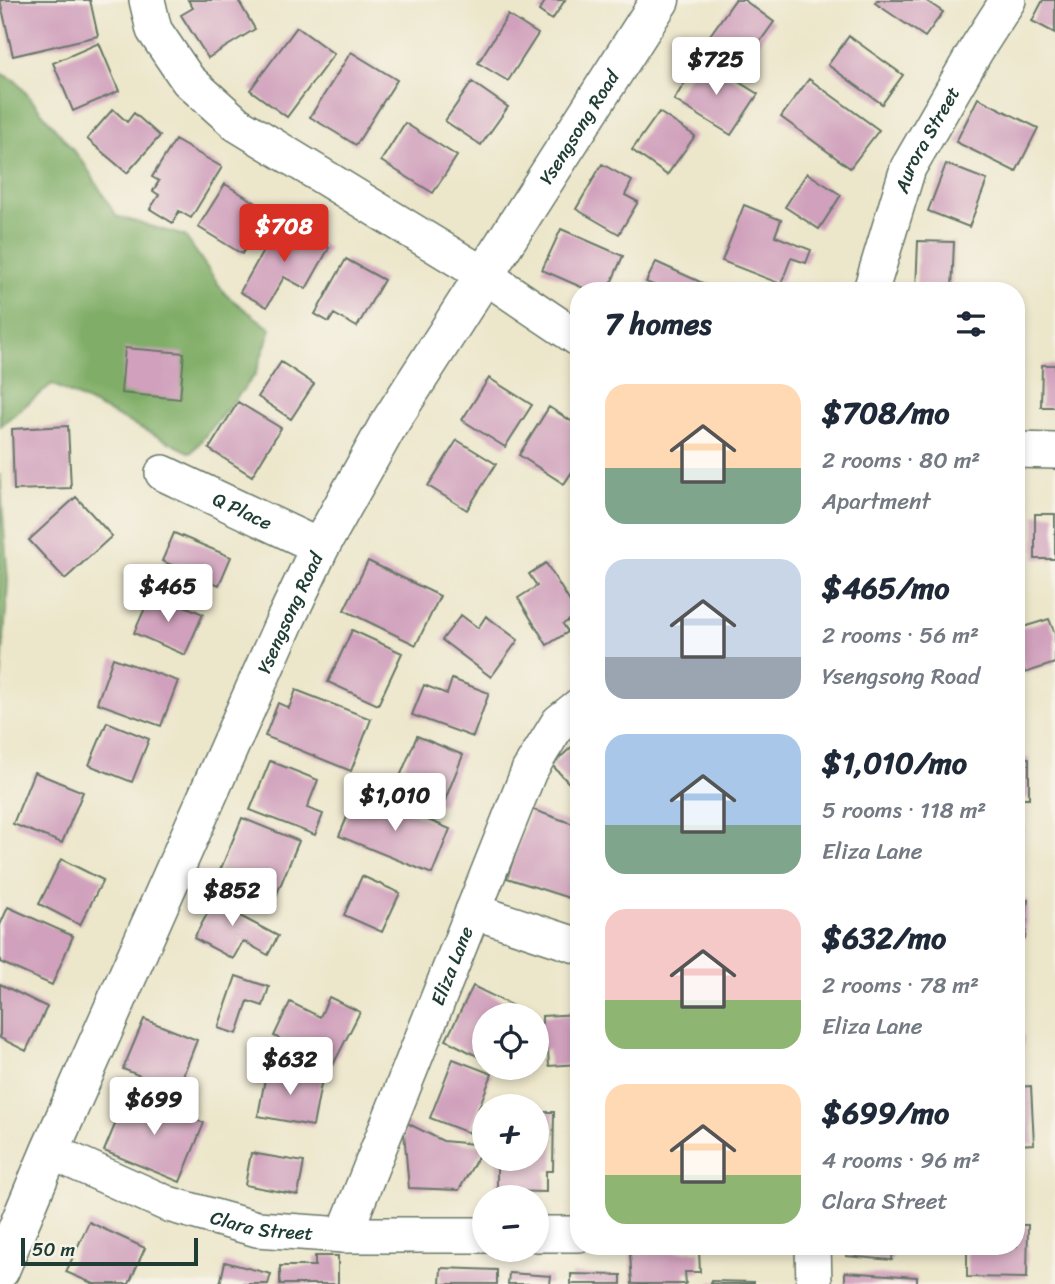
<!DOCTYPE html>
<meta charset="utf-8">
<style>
:root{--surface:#fff;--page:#f6f6f7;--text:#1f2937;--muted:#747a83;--accent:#d93025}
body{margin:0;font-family:Sriracha,sans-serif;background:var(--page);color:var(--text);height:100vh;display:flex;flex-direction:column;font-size:26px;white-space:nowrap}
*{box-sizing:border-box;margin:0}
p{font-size:23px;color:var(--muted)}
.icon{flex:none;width:38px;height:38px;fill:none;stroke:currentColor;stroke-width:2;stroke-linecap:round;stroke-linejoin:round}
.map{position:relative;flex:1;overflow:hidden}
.details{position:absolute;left:570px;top:282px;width:455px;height:973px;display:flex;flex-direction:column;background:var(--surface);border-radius:28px;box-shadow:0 4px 10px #0003}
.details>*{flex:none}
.controls{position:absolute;left:472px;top:1003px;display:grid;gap:14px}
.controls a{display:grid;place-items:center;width:77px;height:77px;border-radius:50%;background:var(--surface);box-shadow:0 4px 10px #0003;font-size:35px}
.scale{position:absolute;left:21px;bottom:18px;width:177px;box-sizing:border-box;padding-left:7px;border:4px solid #1f3d34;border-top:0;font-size:19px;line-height:24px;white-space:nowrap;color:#1f3d34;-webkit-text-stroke:5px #f7f3e8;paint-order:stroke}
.price{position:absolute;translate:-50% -60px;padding:0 16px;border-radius:7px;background:#fff;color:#222;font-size:23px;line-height:46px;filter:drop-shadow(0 2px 4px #0008)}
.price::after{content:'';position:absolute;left:50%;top:42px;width:21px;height:16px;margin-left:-10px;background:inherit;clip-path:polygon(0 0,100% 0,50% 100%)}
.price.current{background:var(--accent);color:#fff}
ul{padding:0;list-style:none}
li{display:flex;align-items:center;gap:21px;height:175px;padding:0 35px}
li span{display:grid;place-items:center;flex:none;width:196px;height:140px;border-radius:21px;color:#555}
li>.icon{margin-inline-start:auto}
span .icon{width:84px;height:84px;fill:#fffc;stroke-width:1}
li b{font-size:30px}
h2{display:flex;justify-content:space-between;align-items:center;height:84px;padding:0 35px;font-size:30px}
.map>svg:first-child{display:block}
.forest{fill:#80ae67;stroke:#50764e;stroke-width:2}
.building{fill:#d0a0bc}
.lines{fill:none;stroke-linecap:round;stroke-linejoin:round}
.minor-casing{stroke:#677868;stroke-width:38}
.major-casing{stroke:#677868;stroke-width:41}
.minor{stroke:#fff;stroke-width:35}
.major{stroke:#fff;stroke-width:38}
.labels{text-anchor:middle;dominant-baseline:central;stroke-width:5;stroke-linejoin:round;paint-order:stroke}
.street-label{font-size:19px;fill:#1f3d34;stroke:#f7f3e8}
</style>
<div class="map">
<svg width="1055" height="1284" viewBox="0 0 1055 1284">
<rect width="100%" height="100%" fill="#f7f3e8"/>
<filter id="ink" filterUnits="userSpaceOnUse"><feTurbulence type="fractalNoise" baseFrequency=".0143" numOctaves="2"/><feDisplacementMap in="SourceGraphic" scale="14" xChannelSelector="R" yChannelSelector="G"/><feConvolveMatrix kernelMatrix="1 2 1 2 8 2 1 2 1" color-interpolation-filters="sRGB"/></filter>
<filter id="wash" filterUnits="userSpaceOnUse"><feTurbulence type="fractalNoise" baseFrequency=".00686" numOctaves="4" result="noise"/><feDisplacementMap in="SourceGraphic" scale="28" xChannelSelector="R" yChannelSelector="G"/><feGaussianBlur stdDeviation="1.57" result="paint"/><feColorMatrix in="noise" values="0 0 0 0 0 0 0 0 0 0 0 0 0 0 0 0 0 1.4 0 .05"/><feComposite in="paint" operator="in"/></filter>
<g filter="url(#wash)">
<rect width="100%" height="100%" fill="#ece6ca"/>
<path class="forest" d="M0 73 16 81 84 163 116 216 185 236 226 295 271 329 255 375 191 453 52 384 0 426Z
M0 474 8 582 0 693Z"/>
<g id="blocks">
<path class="building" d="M0 0H90L98 36 13 56Z
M188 0H238L255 29 208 58 181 15 193 8Z
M546 0H565L552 20 539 11Z
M735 0H744L774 22 744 64 708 38Z
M877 0H925L943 12 925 37 875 3Z
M1043 0H1055V33L1032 21Z
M508 15 538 34 508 81 478 63Z
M297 27 334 54 287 117 250 90Z
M849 36 903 75 882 104 828 65Z
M99 43 119 91 73 111 53 63Z
M351 52 397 80 356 145 310 117Z
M700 58 758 94 731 135 674 100Z
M809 79 879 130 850 168 781 117Z
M472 82 508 107 481 145 445 121Z
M978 98 1038 128 1016 172 956 142Z
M113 109 127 122 134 113 160 136 127 173 87 139Z
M659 112 695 136 667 175 632 150Z
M405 123 457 156 433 193 381 161Z
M175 140 222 167 191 218 179 211 173 223 150 209 159 195 153 191 159 181 152 177Z
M602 164 632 181 625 195 638 202 619 234 576 209Z
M946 164 987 180 969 227 928 211Z
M807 173 841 195 819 229 785 207Z
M225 184 269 211 242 254 198 227Z
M744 205 781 220 775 236 811 250 806 263 791 258 781 284 722 261Z
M280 221 329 248 306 289 284 277 267 307 240 292Z
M561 229 623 256 608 290H588L542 270Z
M918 241 954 242 952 290H916Z
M346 259 384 280 357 327 334 314 329 322 315 314Z
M656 262 718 290H665L646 282Z
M125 348 184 353 180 399 121 393Z
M281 362 314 384 291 419 258 397Z
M1042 365H1055V407H1041Z
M489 378 532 405 505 447 462 420Z
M238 402 281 428 252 476 209 449Z
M549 407 579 426V461L564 484 519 455Z
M68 426 71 488 14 490 12 429Z
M457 440 496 464 467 510 428 486Z
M76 497 112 536 65 579 29 540Z
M1035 514H1055V559H1035Z
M174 533 231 557 219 585 162 561Z
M368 561 440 596 416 645 344 610Z
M546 563 578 615 563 624 568 632 547 645 518 598 537 586 529 574Z
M152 592 203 614 185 655 134 633Z
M461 615 478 628 486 616 518 640 491 677 442 640Z
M1049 619 1055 634V663L1025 673 1017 647V629Z
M352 630 402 653 378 705 328 682Z
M113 658 178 681 161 726 97 703Z
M452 679 489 693 473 737 412 715 424 685 447 694Z
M296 690 371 719 351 771 265 736 278 703 289 708Z
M107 722 149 739 132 782 89 765Z
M417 736 463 755 443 805 396 786Z
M579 740V794L552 765Z
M1017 758H1029V798H1017Z
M270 761 318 780 307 808 323 814 315 835 250 810Z
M34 772 83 792 62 843 13 824Z
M358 791 450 829 432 874 339 836Z
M1017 808H1019L1023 873H1017Z
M531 809 579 826V868L569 898 507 878Z
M242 818 299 841 276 896 219 873Z
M61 859 103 880 80 925 39 904Z
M362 876 400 893 382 932 344 915Z
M220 890 246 904 240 916 278 936 268 955 243 941 233 959 194 938Z
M1017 899 1028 900 1025 939H1017Z
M8 907 73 936 52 985 0 962V925Z
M236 976 269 987 263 1006 248 1001 237 1034 218 1028Z
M0 984 47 1007 26 1051 0 1038Z
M473 986 525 1012 524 1015H485V1060L446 1040Z
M329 997 360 1012 333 1065 274 1036 290 1002 320 1017Z
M579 1014V1064L549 1066 548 1050H537V1023H542V1016Z
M144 1019 197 1040 177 1091 123 1069Z
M1017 1035 1024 1036 1021 1074 1017 1073Z
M453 1059 492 1074 469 1133 430 1118Z
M267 1068 322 1079 313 1126 258 1116Z
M1031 1086 1034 1144 1017 1145V1087Z
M128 1093 204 1123 180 1182 104 1151Z
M537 1112H554L553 1171H546V1192L497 1191V1158H537Z
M403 1121 443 1141 485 1145 459 1190 409 1188Z
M251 1153 304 1162 298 1195 245 1185Z
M1017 1155H1020V1210H1017Z
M89 1222 145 1248 129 1284H94L66 1272Z
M1017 1225H1028L1027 1278 967 1277V1246H1017Z
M847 1246H893L892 1260 846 1256Z
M699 1251 700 1272H685L686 1284H632L630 1253Z
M315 1256H338V1284H280V1266H315Z
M225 1262 271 1274 268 1284H220Z
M441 1268 497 1270V1284H440Z
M845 1272 917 1277V1284H845Z
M509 1273 551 1276 550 1284H508Z
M571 1274 621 1275V1284H571Z
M711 1281 754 1282V1284H711Z"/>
</g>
</g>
<g filter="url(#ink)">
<use href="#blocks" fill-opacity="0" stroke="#677868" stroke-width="2"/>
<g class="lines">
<g class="minor-casing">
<g id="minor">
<path d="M147 0 154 30 188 80 237 124 484 275 579 339"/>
<path id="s1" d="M871 290 908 168 976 50 1008 0"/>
<path d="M1017 450 1055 451"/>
<path id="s2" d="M163 473 320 547"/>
<path d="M473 911 579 946"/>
<path id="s3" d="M50 1151 168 1204 257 1229 344 1235H485"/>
<path d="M537 1234H579"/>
<path id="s4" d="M344 1235 529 771 559 722 579 706"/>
<path d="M813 1246 814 1284"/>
</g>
</g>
<g class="major-casing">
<g id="major">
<path id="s5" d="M0 1270 50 1151 285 621 320 547 387 427 660 0"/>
</g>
</g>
<use href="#minor" class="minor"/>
<use href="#major" class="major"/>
</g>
</g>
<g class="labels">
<g class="street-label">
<text stroke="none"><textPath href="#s5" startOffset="1284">Ysengsong Road</textPath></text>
<text stroke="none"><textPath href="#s1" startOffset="161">Aurora Street</textPath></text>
<text stroke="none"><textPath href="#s2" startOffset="88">Q Place</textPath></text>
<text stroke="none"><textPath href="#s5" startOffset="718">Ysengsong Road</textPath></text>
<text stroke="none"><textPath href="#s4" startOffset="290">Eliza Lane</textPath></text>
<text stroke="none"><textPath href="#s3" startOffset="226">Clara Street</textPath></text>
</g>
</g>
</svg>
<div class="controls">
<a><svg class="icon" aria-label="locate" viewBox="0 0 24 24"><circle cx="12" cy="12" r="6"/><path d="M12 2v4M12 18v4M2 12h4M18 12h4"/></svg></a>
<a>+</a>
<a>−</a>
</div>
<div class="scale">50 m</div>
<b class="price" style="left:716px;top:97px">$725</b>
<b class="price current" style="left:284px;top:264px">$708</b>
<b class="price" style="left:168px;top:624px">$465</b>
<b class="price" style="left:395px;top:833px">$1,010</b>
<b class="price" style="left:232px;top:928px">$852</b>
<b class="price" style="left:290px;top:1097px">$632</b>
<b class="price" style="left:154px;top:1137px">$699</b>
<section class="details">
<h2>7 homes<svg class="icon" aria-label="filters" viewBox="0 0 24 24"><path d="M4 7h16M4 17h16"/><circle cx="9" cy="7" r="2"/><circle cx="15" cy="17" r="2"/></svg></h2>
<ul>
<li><span style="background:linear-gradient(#ffd9b3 60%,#7fa58c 0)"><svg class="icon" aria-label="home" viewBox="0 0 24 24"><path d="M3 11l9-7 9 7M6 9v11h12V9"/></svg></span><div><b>$708/mo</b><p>2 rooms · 80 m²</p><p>Apartment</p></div></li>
<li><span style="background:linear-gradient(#c9d6e8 70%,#9aa5b1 0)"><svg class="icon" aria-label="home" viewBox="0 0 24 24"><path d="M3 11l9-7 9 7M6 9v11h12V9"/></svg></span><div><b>$465/mo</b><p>2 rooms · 56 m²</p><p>Ysengsong Road</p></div></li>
<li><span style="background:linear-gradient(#a9c7e8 65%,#7fa58c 0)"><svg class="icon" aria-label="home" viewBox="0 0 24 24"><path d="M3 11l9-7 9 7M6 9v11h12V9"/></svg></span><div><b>$1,010/mo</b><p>5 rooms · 118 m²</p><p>Eliza Lane</p></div></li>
<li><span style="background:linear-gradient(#f6c9c9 65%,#8fb573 0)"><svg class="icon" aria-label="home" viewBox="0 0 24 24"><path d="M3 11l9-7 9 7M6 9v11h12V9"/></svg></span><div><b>$632/mo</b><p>2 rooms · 78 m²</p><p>Eliza Lane</p></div></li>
<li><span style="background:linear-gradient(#ffd9b3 65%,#8fb573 0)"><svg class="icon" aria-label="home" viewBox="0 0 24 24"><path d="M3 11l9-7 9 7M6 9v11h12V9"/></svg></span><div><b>$699/mo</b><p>4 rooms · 96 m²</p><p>Clara Street</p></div></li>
</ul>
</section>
</div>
